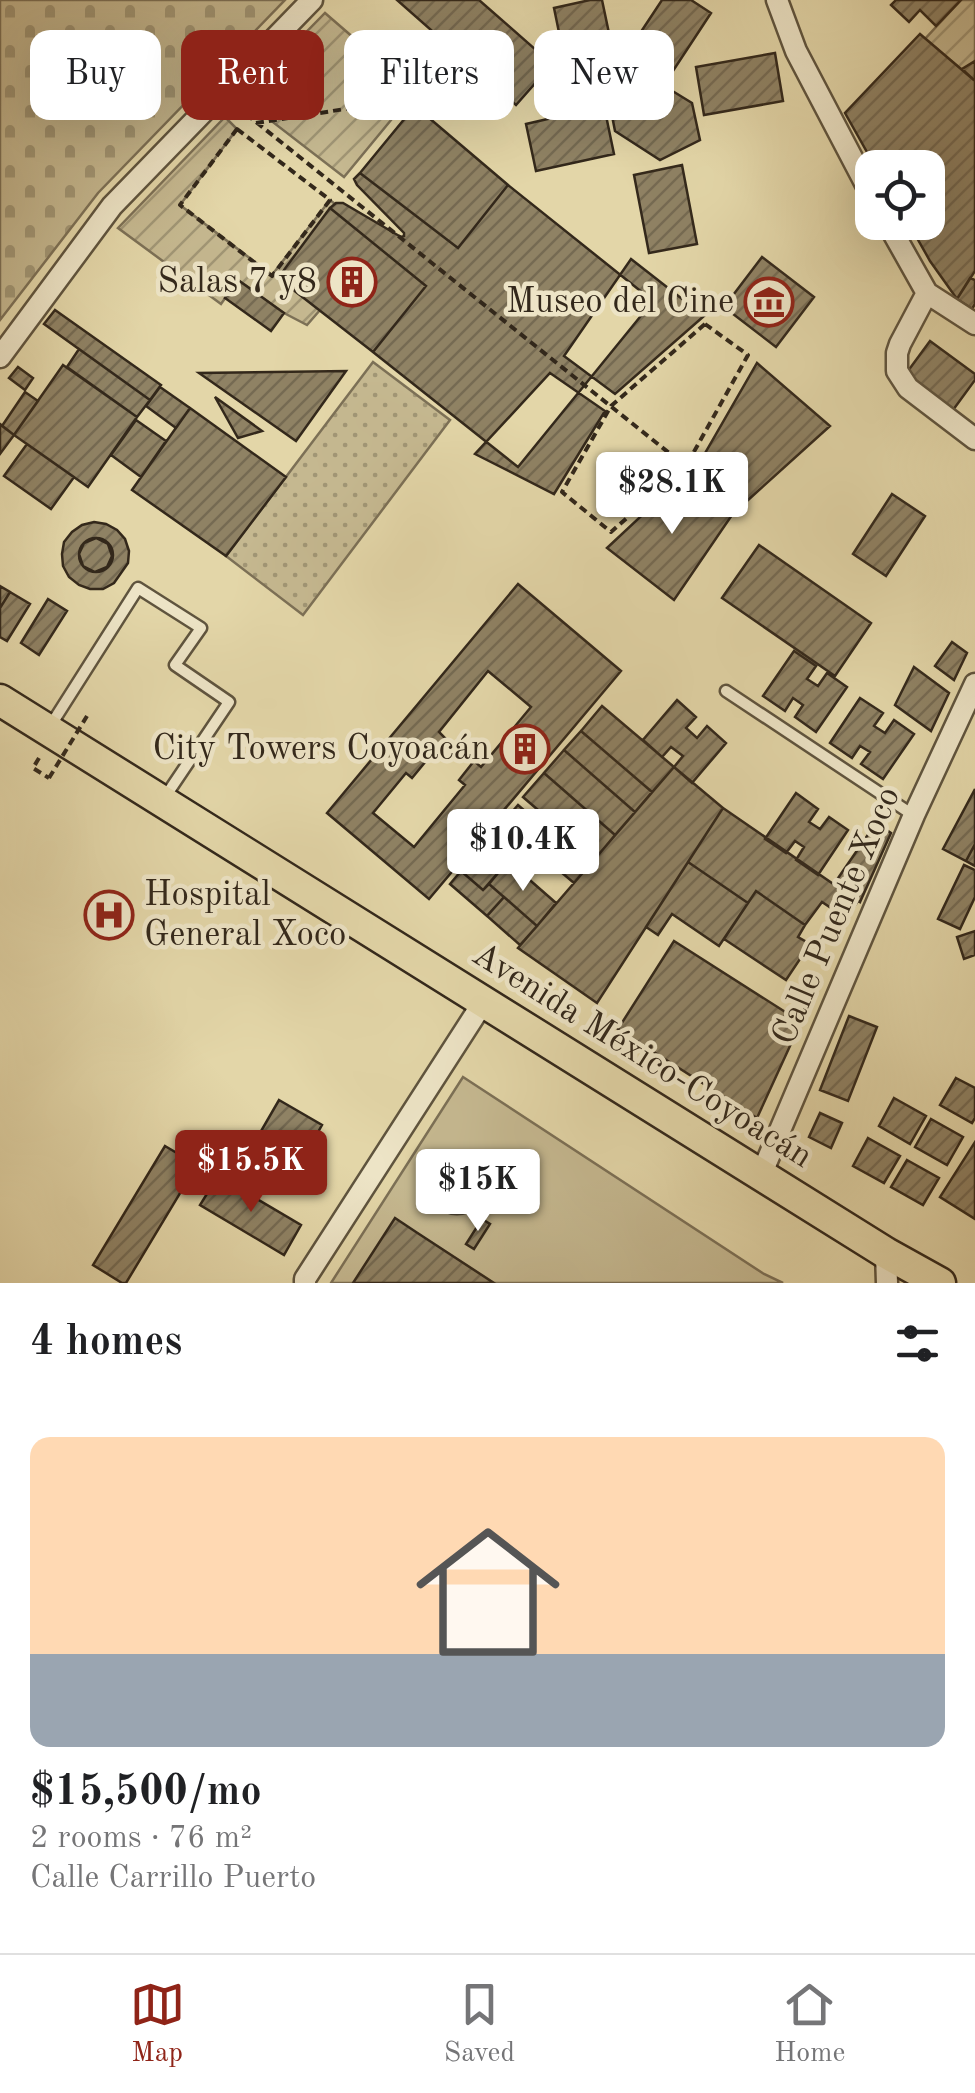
<!DOCTYPE html>
<meta charset="utf-8">
<style>
:root{--surface:#fff;--page:#f6f6f6;--text:#202124;--muted:#757577;--line:#e0e0e0;--accent:#8f2418}
body{margin:0;font-family:"Old Standard TT",serif;background:var(--page);color:var(--text);height:100vh;display:flex;flex-direction:column;font-size:38px;white-space:nowrap}
*{box-sizing:border-box;margin:0}
p{font-size:32px;color:var(--muted)}
.icon{flex:none;width:55px;height:55px;fill:none;stroke:currentColor;stroke-width:2;stroke-linecap:round;stroke-linejoin:round}
.map{position:relative;height:1283px;overflow:hidden}
.drawer{display:flex;flex-direction:column;background:var(--surface);flex:1}
.drawer>*{flex:none}
.top-card{position:absolute;left:30px;top:30px;width:915px;height:90px;display:flex;gap:20px}
.tools{position:absolute;left:855px;top:150px;display:grid;gap:20px}
.tools a{display:grid;place-items:center;width:90px;height:90px;border-radius:20px;background:var(--surface);box-shadow:0 10px 40px #0002;font-size:50px}
.price{position:absolute;translate:-50% -85px;padding:0 22px;border-radius:10px;background:#fff;color:#222;font-size:32px;line-height:65px;filter:drop-shadow(0 2px 5px #0008)}
.price::after{content:'';position:absolute;left:50%;top:60px;width:30px;height:22px;margin-left:-15px;background:inherit;clip-path:polygon(0 0,100% 0,50% 100%)}
.price.active{background:var(--accent);color:#fff}
ul{padding:0;list-style:none}
li{display:grid;align-content:center;gap:20px;height:530px;padding:0 30px}
li span{display:grid;place-items:center;height:310px;border-radius:20px;color:#555}
li>.icon{margin-inline-start:auto}
span .icon{width:180px;height:180px;fill:#fffc;stroke-width:1}
li b{font-size:42px}
h2{display:flex;justify-content:space-between;align-items:center;height:120px;padding:0 30px;font-size:42px}
.pill{padding:0 35px;border-radius:20px;background:var(--surface);box-shadow:0 10px 40px #0002;font-size:35px;line-height:90px}
.pill.active{background:var(--accent);color:#fff}
.menu{display:flex;justify-content:space-around;align-items:center;height:140px;border-top:2px solid var(--line);background:var(--surface);font-size:28px;color:var(--muted)}
.menu a{display:grid;justify-items:center;gap:5px}
.menu .active{color:var(--accent)}
.map>svg:first-child{display:block}
.grass{fill:url(#grass-dots);stroke:#7c7056;stroke-width:2.5}
.cemetery{fill:url(#cemetery-stones);stroke:#7c7056;stroke-width:2.5}
.garden{fill:url(#garden-furrows);stroke:#7c7056;stroke-width:2.5}
.pitch{fill:#c5b890;stroke:#7c7056;stroke-width:2.5}
.building{fill:url(#building-hatch);stroke:#33281b;stroke-width:2.5;fill-rule:evenodd}
.lines{fill:none;stroke-linecap:round;stroke-linejoin:round}
.lane-casing{stroke:#5f543e;stroke-width:15}
.street-casing{stroke:#5f543e;stroke-width:25}
.primary-casing{stroke:#33281b;stroke-width:35}
.path{stroke:#33281b;stroke-width:4;stroke-dasharray:8 5;stroke-linecap:butt}
.lane{stroke:#ede4c6;stroke-width:10}
.street{stroke:#ede4c6;stroke-width:20}
.primary{stroke:#e3d6a8;stroke-width:30}
.path-bridge{stroke:#33281b;stroke-width:4;stroke-dasharray:8 5;stroke-linecap:butt}
.labels{text-anchor:middle;dominant-baseline:central;stroke-width:9;stroke-linejoin:round;paint-order:stroke}
.poi-label{font-size:35px;fill:#33281b;stroke:#ede4c6;text-anchor:end}
.street-label{font-size:35px;fill:#33281b;stroke:#ede4c6}
</style>
<div class="map">
<svg width="975" height="1283" viewBox="0 0 975 1283">
<defs>
<pattern id="grass-dots" width="8" height="8" patternUnits="userSpaceOnUse" patternTransform="scale(2.5)"><rect width="8" height="8" fill="#c5b890"/><path d="M2 2h.1M6 6h.1" fill="none" stroke="#a19675" stroke-width="1.8" stroke-linecap="round"/></pattern>
<pattern id="cemetery-stones" width="16" height="16" patternUnits="userSpaceOnUse" patternTransform="scale(2.5)"><rect width="16" height="16" fill="#c5b890"/><path d="M2 7V4a2 2 0 0 1 4 0v3zM10 15v-3a2 2 0 0 1 4 0v3z" fill="#a19675"/></pattern>
<pattern id="garden-furrows" width="10" height="10" patternUnits="userSpaceOnUse" patternTransform="scale(2.5)"><rect width="10" height="10" fill="#c5b890"/><path d="M-1 1l2-2M0 10L10 0M9 11l2-2" fill="none" stroke="#a19675"/></pattern>
<pattern id="building-hatch" width="6" height="6" patternUnits="userSpaceOnUse" patternTransform="scale(2.5)"><rect width="6" height="6" fill="#8f8264"/><path d="M-1 1l2-2M0 6l6-6M5 7l2-2" fill="none" stroke="#756a52"/></pattern>
</defs>
<rect width="100%" height="100%" fill="#e3d6a8"/>
<filter id="stains"><feTurbulence type="fractalNoise" baseFrequency=".002" numOctaves="4"/><feColorMatrix values="0 0 0 0 .2 0 0 0 0 .09 0 0 0 0 .02 0 0 0 .5 -.17"/></filter>
<radialGradient id="worn" r=".72"><stop offset=".6" stop-color="#630" stop-opacity="0"/><stop offset="1" stop-color="#630" stop-opacity=".3"/></radialGradient>
<path class="grass" d="M373 362 450 420 303 615 226 556Z"/>
<path class="cemetery" d="M0 0H285L98 193 0 320Z"/>
<path class="garden" d="M961 0H975V81L925 39Z
M325 13 415 91 344 177 243 99 269 69 288 86 296 77 278 61Z
M225 117 237 129 180 205 272 275 330 200 335 204 320 310 307 325 284 313 238 280 221 304 118 228Z"/>
<path class="pitch" d="M463 1077 764 1274 783 1283H331Z"/>
<path class="building" d="M397 0H479L552 64 516 105Z
M590 0H602L618 76 570 86 554 8Z
M662 0H691L711 13 667 80 627 53Z
M896 0H961L936 26 920 10 909 22 891 5Z
M920 34 975 81V271L957 299 930 261 908 222H928V168H876L845 113Z
M775 53 783 101 704 115 696 67Z
M975 61V81L962 69Z
M648 76 692 103 700 140 660 160 615 131 607 90Z
M415 106 508 185 458 248 360 173Z
M604 106 614 154 536 171 526 124Z
M682 165 697 244 649 253 634 175Z
M360 173 458 248 508 185 653 301 518 467 373 352 426 286 330 208 336 203H343L401 237 404 236V233L357 185 354 179Z
M330 208 426 286 373 352 278 278Z
M762 257 814 297 776 347 724 307Z
M631 259 704 316 615 394 564 356Z
M970 278 975 280V304L972 309 957 299Z
M238 280 284 313 271 331 225 298Z
M55 310 161 385 150 400 44 324Z
M930 341 975 374V380L953 410 905 375Z
M79 349 150 400 137 417 67 367Z
M757 363 830 426 748 500 700 462Z
M63 365 137 417 88 487 14 435Z
M18 367 33 378 25 390 9 378Z
M346 371 296 441 199 373Z
M550 373 605 411 554 494 475 454Z
M160 387 190 408 176 428 146 406Z
M25 392 38 401 14 435 2 426Z
M215 397 262 431 238 438Z
M190 408 286 477 226 556 132 490Z
M136 420 166 441 141 477 111 455Z
M0 424 14 435 0 454Z
M27 444 74 477 51 509 4 476Z
M684 476 732 515 674 600 607 548Z
M892 494 925 516 886 576 853 554Z
M94 522 106 524 117 530 125 539 129 551 128 563 114 583 103 589H90L79 585 69 577 63 566 62 554 64 542 72 532 82 525ZM96 538 108 544 112 556 107 567 95 572 83 566 79 554 84 543Z
M79 555a17 17 0 1 1 34 0a17 17 0 1 1-34 0Z
M759 545 871 623 835 676 722 598Z
M518 584 621 671 429 899 327 813ZM488 671 531 707 481 767 474 761 459 780 465 785 414 847 373 813 406 773 412 778 445 738 439 732Z
M0 586 10 592 0 608Z
M10 592 30 604 7 641 0 637V608Z
M48 599 67 611 39 655 21 643Z
M952 642 967 653 954 680 935 666Z
M794 651 816 666 807 679 818 686 827 673 847 687 816 732 795 717 803 705 793 698 785 711 763 696Z
M914 667 949 693 931 731 895 705Z
M860 698 883 713 874 726 885 733 894 720 914 734 883 779 861 764 870 752 860 746 852 758 830 743Z
M677 700 696 717 686 728 697 738 707 726 726 743 692 783 674 767 683 756 671 747 662 757 643 740Z
M602 706 674 767 652 792 581 731Z
M581 731 652 792 635 812 564 750Z
M564 750 635 812 615 835 544 773Z
M674 767 723 808 597 1003 518 948Z
M544 773 615 835 595 859 523 797Z
M975 789V844L966 861 943 849Z
M796 793 818 809 809 822 820 829 829 817 848 830 818 875 796 860 804 847 795 841 786 853 765 839Z
M518 805 533 818 518 835 542 856 525 876 500 855 496 861 481 848Z
M723 808 858 901 846 918 822 902 805 925 756 891 748 903 688 862Z
M876 823 891 833 860 902 834 884Z
M558 838 589 865 574 883 542 856Z
M975 844V866L966 861Z
M481 848 503 867 483 890 461 871Z
M508 861 556 903 537 926 489 884Z
M688 862 748 903 719 946 672 914 658 935 646 927Z
M964 865 975 870V897L960 929 938 919Z
M461 871 483 890 489 884 504 897 487 916 450 884Z
M756 891 805 925 798 937 810 944 786 980 724 939Z
M504 897 537 926 520 945 487 916Z
M975 931V955L964 959 957 937Z
M674 941 801 1022 757 1118 618 1029Z
M849 1016 877 1027 848 1101 820 1090Z
M956 1078 975 1088V1118L972 1123 940 1105Z
M894 1098 926 1116 910 1144 879 1126Z
M279 1100 322 1125 296 1171 253 1145Z
M820 1113 842 1123 831 1148 809 1137Z
M931 1119 963 1137 947 1165 915 1147Z
M868 1138 900 1156 884 1183 853 1166Z
M975 1142V1219L940 1197Z
M165 1146 197 1165 126 1283H122L93 1265Z
M907 1160 939 1178 923 1205 891 1187Z
M218 1176 301 1225 284 1255 200 1205Z
M395 1218 416 1232 494 1283H353Z
M482 1219 490 1224 474 1249 466 1244Z"/>
<g class="lines">
<g class="lane-casing">
<path id="lane" d="M726 691 913 815
M49 728 138 588 201 628 175 665 229 702 163 800
M434 1185a23 23 0 1 1 46 0a23 23 0 1 1-46 0Z"/>
</g>
<g class="street-casing">
<path id="street" d="M777 0 796 51 872 196
M887 222 927 293 975 324
M927 293 900 344 897 353V371L908 388 975 439
M0 357 112 206 312 0
M761 1175 914 815 975 684
M886 1253 887 1283
M305 1283V1279L484 1001"/>
</g>
<g class="primary-casing">
<path id="primary" d="M0 700 886 1253 940 1283"/>
</g>
<path class="path" d="M236 106 739 509
M256 123 415 98
M237 129 330 200 272 276 180 205Z
M705 324 748 355 686 466 611 532 562 492 611 406Z
M39 758 33 768 49 778"/>
<use href="#lane" class="lane"/>
<use href="#street" class="street"/>
<use href="#primary" class="primary"/>
<path class="path-bridge" d="M49 778 87 716"/>
</g>
<defs>
<g id="building-ring" transform="scale(2.5)"><circle r="9.5" fill="#ede4c6" stroke="#8f2418" stroke-width="1.5"/><path d="M-4-6H4V6H1V3H-1V6H-4ZM-2.5-4.3h1.7v1.8h-1.7ZM.8-4.3h1.7v1.8H.8ZM-2.5-1h1.7V.8h-1.7ZM.8-1h1.7V.8H.8Z" fill="#8f2418"/></g>
<g id="museum-ring" transform="scale(2.5)"><circle r="9.5" fill="#ede4c6" stroke="#8f2418" stroke-width="1.5"/><path d="M0-6L6-3V-2H-6V-3ZM-5-1h2V3h-2ZM-1-1h2V3h-2ZM3-1h2V3H3ZM-6 4H6V6H-6Z" fill="#8f2418"/></g>
<g id="hospital-ring" transform="scale(2.5)"><circle r="9.5" fill="#ede4c6" stroke="#8f2418" stroke-width="1.5"/><path d="M-5-5h3v3.5h4V-5h3V5h-3V1.5h-4V5h-3Z" fill="#8f2418"/></g>
</defs>
<g fill-rule="evenodd">
<use href="#building-ring" x="352" y="282"/>
<use href="#museum-ring" x="769" y="302"/>
<use href="#building-ring" x="525" y="749"/>
<use href="#hospital-ring" x="109" y="915"/>
</g>
<g class="labels">
<g class="poi-label">
<text x="317" y="282">Salas 7 y8</text>
<text x="734" y="302">Museo del Cine</text>
<text x="490" y="749">City Towers Coyoacán</text>
<text x="144" y="895" text-anchor="start">Hospital<tspan x="144" dy="40">General Xoco</tspan></text>
</g>
<g class="street-label">
<text transform="translate(837 916) rotate(-67)">Calle Puente Xoco</text>
<text transform="translate(642 1056) rotate(32)">Avenida México-Coyoacán</text>
</g>
</g>
<rect width="100%" height="100%" filter="url(#stains)"/>
<rect width="100%" height="100%" fill="url(#worn)"/>
</svg>
<div class="tools">
<a><svg class="icon" aria-label="locate" viewBox="0 0 24 24"><circle cx="12" cy="12" r="6"/><path d="M12 2v4M12 18v4M2 12h4M18 12h4"/></svg></a>
</div>
<b class="price" style="left:672px;top:537px">$28.1K</b>
<b class="price" style="left:523px;top:894px">$10.4K</b>
<b class="price active" style="left:251px;top:1215px">$15.5K</b>
<b class="price" style="left:478px;top:1234px">$15K</b>
<div class="top-card">
<a class="pill">Buy</a>
<a class="pill active">Rent</a>
<a class="pill">Filters</a>
<a class="pill">New</a>
</div>
</div>
<section class="drawer">
<h2>4 homes<svg class="icon" aria-label="filters" viewBox="0 0 24 24"><path d="M4 7h16M4 17h16"/><circle cx="9" cy="7" r="2"/><circle cx="15" cy="17" r="2"/></svg></h2>
<ul>
<li><span style="background:linear-gradient(#ffd9b3 70%,#9aa5b1 0)"><svg class="icon" aria-label="home" viewBox="0 0 24 24"><path d="M3 11l9-7 9 7M6 9v11h12V9"/></svg></span><div><b>$15,500/mo</b><p>2 rooms · 76 m²</p><p>Calle Carrillo Puerto</p></div></li>
</ul>
</section>
<nav class="menu">
<a class="active"><svg class="icon" aria-label="map" viewBox="0 0 24 24"><path d="M3 6l6-2 6 2 6-2v14l-6 2-6-2-6 2zM9 4v14M15 6v14"/></svg>Map</a>
<a><svg class="icon" aria-label="saved" viewBox="0 0 24 24"><path d="M7 4h10v16l-5-4-5 4z"/></svg>Saved</a>
<a><svg class="icon" aria-label="home" viewBox="0 0 24 24"><path d="M3 11l9-7 9 7M6 9v11h12V9"/></svg>Home</a>
</nav>
